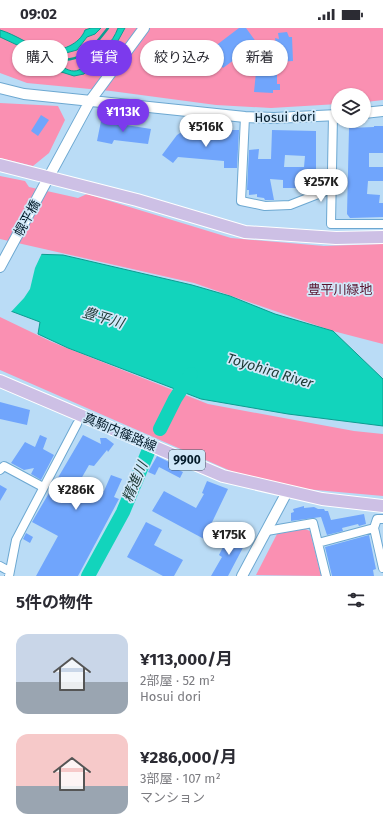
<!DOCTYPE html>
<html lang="ja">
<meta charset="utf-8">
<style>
:root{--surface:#fff;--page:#f2f2f3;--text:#2b2b33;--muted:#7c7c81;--accent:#7c3aed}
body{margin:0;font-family:"Fira Sans","Noto Sans JP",sans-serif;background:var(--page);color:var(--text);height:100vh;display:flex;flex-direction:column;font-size:15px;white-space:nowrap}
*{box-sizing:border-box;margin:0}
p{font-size:13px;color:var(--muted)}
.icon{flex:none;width:22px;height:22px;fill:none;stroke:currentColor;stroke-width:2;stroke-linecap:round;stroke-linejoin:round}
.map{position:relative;height:548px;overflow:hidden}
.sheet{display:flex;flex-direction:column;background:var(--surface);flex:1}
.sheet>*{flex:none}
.hud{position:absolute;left:12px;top:12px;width:359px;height:36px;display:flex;gap:8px}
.tools{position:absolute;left:331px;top:60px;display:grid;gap:8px}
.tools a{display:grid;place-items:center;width:40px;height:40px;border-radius:50%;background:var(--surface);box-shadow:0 1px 3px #0004;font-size:20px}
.price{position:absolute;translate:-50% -34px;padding:0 9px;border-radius:14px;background:#fff;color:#222;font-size:13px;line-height:26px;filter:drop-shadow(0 1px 2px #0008)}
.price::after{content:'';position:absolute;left:50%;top:24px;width:12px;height:9px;margin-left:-6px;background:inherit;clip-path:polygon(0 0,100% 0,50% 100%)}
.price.on{background:var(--accent);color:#fff}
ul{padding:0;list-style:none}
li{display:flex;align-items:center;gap:12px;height:100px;padding:0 16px}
li span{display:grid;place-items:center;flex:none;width:112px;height:80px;border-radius:12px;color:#555}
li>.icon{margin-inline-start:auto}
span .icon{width:48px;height:48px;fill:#fffc;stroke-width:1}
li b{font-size:17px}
h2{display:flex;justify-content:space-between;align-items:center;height:48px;padding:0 16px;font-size:17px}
.pill{padding:0 14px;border-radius:18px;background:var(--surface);box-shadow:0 1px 3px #0004;font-size:14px;line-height:36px}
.pill.on{background:var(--accent);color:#fff}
.status{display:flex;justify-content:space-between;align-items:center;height:28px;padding:0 20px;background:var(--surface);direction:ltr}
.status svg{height:11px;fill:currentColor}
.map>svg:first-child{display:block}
.green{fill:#fa90b2}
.water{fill:#12d4bc;stroke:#0d9c90}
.pier{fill:#badcf6}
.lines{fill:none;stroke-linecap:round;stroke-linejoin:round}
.stream{stroke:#0d9c90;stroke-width:2.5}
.river{stroke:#12d4bc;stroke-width:14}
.building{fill:#70a5fc;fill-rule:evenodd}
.minor-casing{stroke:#6da8d1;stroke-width:10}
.tertiary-casing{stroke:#6da8d1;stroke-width:12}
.primary-casing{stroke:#fff;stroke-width:14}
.minor{stroke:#fff;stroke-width:8}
.tertiary{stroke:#fff;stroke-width:10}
.primary{stroke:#cdc0e5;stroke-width:12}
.labels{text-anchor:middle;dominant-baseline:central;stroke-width:3.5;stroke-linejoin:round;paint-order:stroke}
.shield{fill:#d1e8f9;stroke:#405767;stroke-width:1}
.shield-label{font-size:12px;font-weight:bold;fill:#021928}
.street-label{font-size:13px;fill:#021928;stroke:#d1e8f9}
.park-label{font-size:13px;fill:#591530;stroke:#d1e8f9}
.water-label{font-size:14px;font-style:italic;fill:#1d3833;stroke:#d1e8f9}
</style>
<div class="status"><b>09:02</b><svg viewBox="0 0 49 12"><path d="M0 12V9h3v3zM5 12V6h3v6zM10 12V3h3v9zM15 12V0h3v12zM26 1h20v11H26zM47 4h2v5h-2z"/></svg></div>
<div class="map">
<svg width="383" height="548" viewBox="0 0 383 548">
<rect width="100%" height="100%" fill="#badcf6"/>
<path class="green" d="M0 0H383V72L366 74 364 73V67H338V76L271 80 216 77 111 63 27 55 0 45Z
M0 75 58 78 65 92 49 125 33 138 0 130Z
M0 148 25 153 29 159 78 170 87 166 231 210 324 218 383 216V316L333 303 194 255 0 211Z
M0 289 52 314 208 376 354 403 383 406V468L305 461 240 447 0 342Z
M305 501 310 503 321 548 256 547 277 506Z"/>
<path class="water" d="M91 0H101L95 6 87 9 77 22 55 28 53 29 54 33C60 37 67 43 74 43 82 43 84 36 89 32 102 23 112 16 118 0H125L114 20 98 37 90 40 84 46 74 48 55 42 30 23 0 9V2C15 6 34 20 46 22 61 24 80 16 85 2Z
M0 225 63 227 192 257 230 268 275 286 333 303 383 351V398L288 386 201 371 68 320 38 306 40 294 0 279Z"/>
<path class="pier" d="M0 223 42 225 35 240 30 261 24 270 10 285 0 281Z"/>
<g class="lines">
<path class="stream" d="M51 29C78 39 93 20 108 0"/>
<path class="river" d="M160 401 175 371 191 346
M88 548 123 484 148 424"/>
</g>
<path class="building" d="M239 0H246L257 15 223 40 210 22Z
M287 4 289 9H292L293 33 277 34V56H280V62H273V65L254 64 259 14 276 17 275 10 279 11 278 5Z
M41 87 49 92 38 108 31 103Z
M101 93 151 101 148 116 114 112 112 116 97 113Z
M374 98H383V125H369V139H383V153H368L367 166 380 167 379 175H383V189L350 190 347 186 349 100 374 99Z
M227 102H239L237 140H224V133L178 129 173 135 162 127 177 107 180 105 226 110Z
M272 102 316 103V155L302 156V160H283V152L270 151 274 172H265L264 170 257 169V166L249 167V162H247L249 122 259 121 258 131H271ZM285 127 305 128 304 139H284Z
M0 374 30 382 27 397 0 391Z
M40 407 47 410 43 421 54 427 41 452 31 446 34 440 24 442 11 435 25 414 35 419Z
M83 407 101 416 100 410H106L114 416 108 424 107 422 94 438 89 437 81 451 104 463 111 447 122 451 114 469 119 471 78 548H36L58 508 32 494Z
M157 428 171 435 170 438 183 444 180 450 159 439 155 447 148 444Z
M207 453 228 461 204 511 152 483 164 463 196 480 204 466 202 465Z
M0 457 7 461 0 473Z
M304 478V480L314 479 318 481H324L325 483H328L331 492 364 486 366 496 359 498 358 496 342 500 343 503 327 507 321 489 291 493V485L294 484 293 481Z
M146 494 162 502 154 517 183 532 174 548H163L127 529Z
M26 505 33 509 30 515 23 511Z
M229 507 238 511 239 508 247 512 228 548H211L222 529 219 527Z
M369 507 376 541 373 542 374 548H332L325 519Z"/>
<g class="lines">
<g class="minor-casing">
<path id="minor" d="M333 87 331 196H383
M245 89 241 173 265 178 290 177 331 161
M0 442 4 438 43 459
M383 491H377L374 500 383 540
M267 503 313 495 326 548
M318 515 374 500
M0 538 9 543
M9 548 16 512 77 396"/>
</g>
<g class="tertiary-casing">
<path id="tertiary" d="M0 60 24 66 245 89 274 90 338 87
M364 85 383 83
M0 239 90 73 144 0
M242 548 287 464"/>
</g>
<g class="primary-casing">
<path id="primary" d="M0 137 137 172 245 204 336 210 383 209
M0 353 223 448 322 471 383 478"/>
</g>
<use href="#minor" class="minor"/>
<use href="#tertiary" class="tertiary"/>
<use href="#primary" class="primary"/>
</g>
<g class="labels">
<rect class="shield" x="169" y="422" width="36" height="20" rx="3"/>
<g class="shield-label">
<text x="187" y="432">9900</text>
</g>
<g class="street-label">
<text transform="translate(285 89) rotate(-1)">Hosui dori</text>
<text transform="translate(27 190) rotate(-61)">幌平橋</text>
<text transform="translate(120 404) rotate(23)">真駒内篠路線</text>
</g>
<g class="park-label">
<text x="340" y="261">豊平川緑地</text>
</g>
<g class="water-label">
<text transform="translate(103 290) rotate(17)">豊平川</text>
<text transform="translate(270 343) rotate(17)">Toyohira River</text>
<text transform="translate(135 454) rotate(-67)">精進川</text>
</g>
</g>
</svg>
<div class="tools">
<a><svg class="icon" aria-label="layers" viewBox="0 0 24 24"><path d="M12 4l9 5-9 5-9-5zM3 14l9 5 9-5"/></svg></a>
</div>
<b class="price on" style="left:123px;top:105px">¥113K</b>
<b class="price" style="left:206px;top:120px">¥516K</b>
<b class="price" style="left:321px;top:175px">¥257K</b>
<b class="price" style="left:76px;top:483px">¥286K</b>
<b class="price" style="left:229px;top:528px">¥175K</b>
<div class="hud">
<a class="pill">購入</a>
<a class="pill on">賃貸</a>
<a class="pill">絞り込み</a>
<a class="pill">新着</a>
</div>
</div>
<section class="sheet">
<h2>5件の物件<svg class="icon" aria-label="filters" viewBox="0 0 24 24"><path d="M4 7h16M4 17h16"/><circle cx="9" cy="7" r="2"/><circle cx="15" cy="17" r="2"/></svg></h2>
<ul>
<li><span style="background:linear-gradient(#c9d6e8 60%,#9aa5b1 0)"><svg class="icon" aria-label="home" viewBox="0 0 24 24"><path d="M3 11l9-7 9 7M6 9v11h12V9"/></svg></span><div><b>¥113,000/月</b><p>2部屋 · 52 m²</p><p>Hosui dori</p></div></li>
<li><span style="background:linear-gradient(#f6c9c9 65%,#9aa5b1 0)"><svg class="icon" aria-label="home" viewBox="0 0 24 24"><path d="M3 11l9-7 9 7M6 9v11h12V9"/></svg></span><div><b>¥286,000/月</b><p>3部屋 · 107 m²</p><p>マンション</p></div></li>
</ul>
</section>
